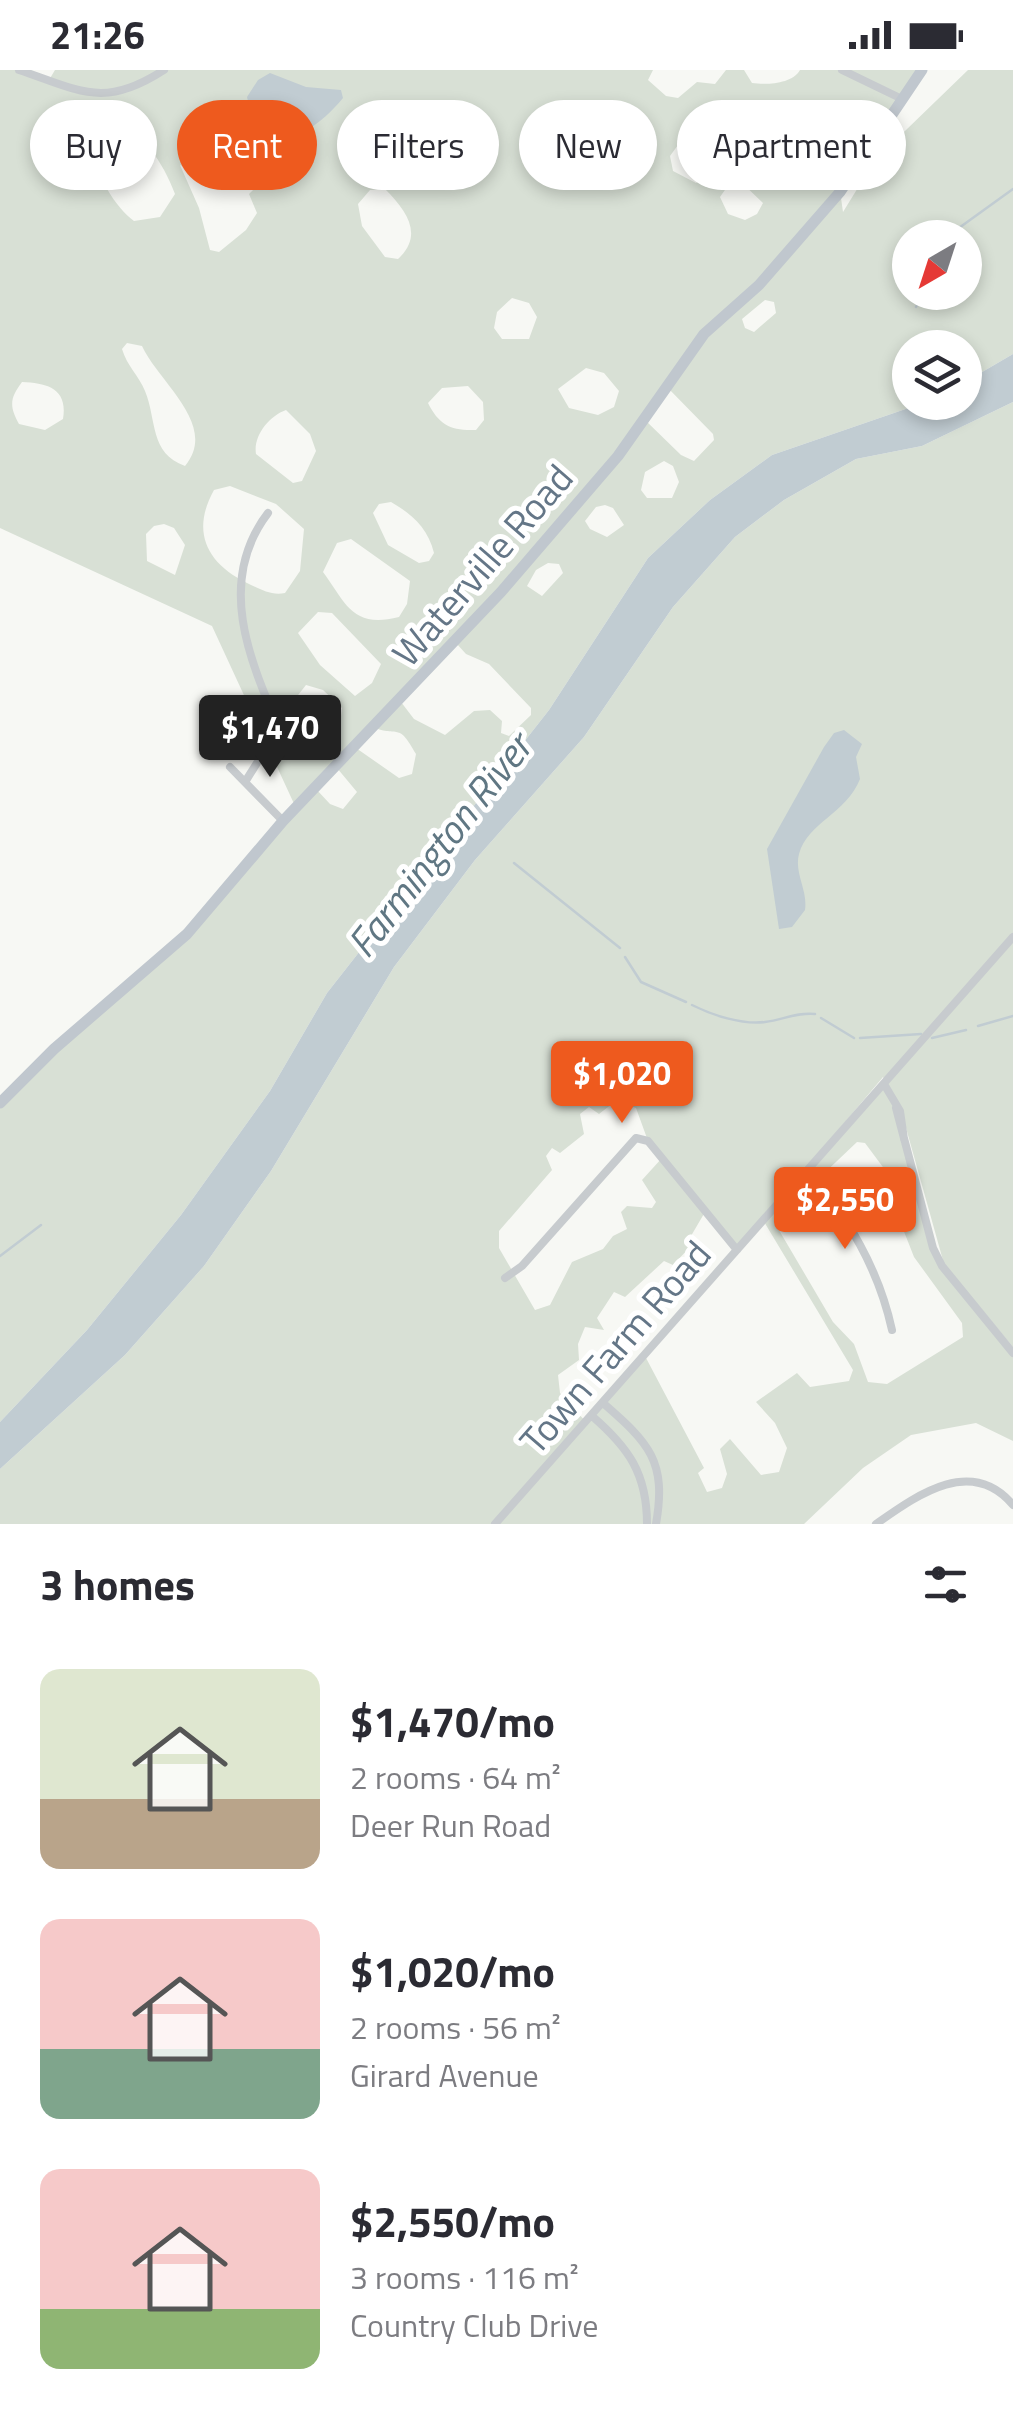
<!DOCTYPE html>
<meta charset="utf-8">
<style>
:root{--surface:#fff;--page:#f7f7f7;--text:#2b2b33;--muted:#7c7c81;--accent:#ee5a1e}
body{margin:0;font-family:"Titillium Web",sans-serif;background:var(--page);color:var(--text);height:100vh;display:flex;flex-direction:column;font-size:38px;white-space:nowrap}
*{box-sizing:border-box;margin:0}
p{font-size:32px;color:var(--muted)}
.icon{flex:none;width:55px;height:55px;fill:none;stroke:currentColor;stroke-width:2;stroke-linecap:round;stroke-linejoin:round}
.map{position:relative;height:1454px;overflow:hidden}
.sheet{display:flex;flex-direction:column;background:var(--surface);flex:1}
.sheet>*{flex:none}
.guide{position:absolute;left:30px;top:30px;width:955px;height:90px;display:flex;gap:20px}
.needle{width:65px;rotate:219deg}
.buttons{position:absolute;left:892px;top:150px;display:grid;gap:20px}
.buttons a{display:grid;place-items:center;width:90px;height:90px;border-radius:50%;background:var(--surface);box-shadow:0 5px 15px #0003;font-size:50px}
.price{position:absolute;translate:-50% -85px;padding:0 22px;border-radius:10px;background:var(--accent);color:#fff;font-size:32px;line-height:65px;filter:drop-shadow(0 2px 5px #0008)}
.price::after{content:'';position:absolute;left:50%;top:60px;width:30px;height:22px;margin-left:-15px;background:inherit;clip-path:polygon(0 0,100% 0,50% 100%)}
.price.current{background:#222;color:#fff}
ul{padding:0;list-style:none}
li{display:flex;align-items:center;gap:30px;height:250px;padding:0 40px}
li span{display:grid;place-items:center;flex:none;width:280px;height:200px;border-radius:20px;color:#555}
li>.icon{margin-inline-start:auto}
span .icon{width:120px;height:120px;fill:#fffc;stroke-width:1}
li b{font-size:42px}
h2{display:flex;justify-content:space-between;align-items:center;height:120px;padding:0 40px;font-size:42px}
.pill{padding:0 35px;border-radius:45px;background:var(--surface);box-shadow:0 5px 15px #0003;font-size:35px;line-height:90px}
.pill.current{background:var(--accent);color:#fff}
.status{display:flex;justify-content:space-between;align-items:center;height:70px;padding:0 50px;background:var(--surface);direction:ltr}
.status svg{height:28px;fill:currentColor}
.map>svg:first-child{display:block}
.green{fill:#d8e0d5;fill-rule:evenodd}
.water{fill:#c1ccd2}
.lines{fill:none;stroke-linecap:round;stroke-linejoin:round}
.stream{stroke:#c1ccd2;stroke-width:2.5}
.minor{stroke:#c7cbce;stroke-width:8}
.highway{stroke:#c0c7ce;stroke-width:11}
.labels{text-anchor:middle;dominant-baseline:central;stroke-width:10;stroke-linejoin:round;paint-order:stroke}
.street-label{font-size:38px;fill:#647687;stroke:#fff}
.water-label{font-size:40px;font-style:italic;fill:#607783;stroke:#fff}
</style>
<div class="status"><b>21:26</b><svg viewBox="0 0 49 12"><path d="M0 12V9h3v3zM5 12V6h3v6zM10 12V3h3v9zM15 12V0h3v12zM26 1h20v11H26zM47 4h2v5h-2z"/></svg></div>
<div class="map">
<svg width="1013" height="1454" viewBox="0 0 1013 1454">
<rect width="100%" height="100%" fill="#f7f8f4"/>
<path class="green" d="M0 0H19L49 10 55 0H653L648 10 666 26 678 28 697 12 715 14 726 0H744L752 13C767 15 792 14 800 0H922L840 121 843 142 875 90 968 0H1013V284L965 312V278H910V332L923 333 772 385 710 430 648 488 549 640 327 923 270 1021 181 1145 87 1260 0 1352V1033L187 864 296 738 212 556 0 458ZM584 39H600L612 47 621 85 605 114C581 116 563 124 553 99L577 74 572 51ZM108 49C142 60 163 92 175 124L160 147 134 151C109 133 73 70 108 49ZM782 66 799 67 803 77 785 96H768L760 79 768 70ZM696 71 708 76 715 92 711 103 696 113 673 101 670 86 678 75ZM180 95 193 101 212 96 224 103 229 115 246 97 261 112 249 124 257 143 246 160 219 182 210 180 199 138ZM741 112 763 133 757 144 745 150 728 144 720 127 727 117ZM385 119C407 141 424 165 398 189L385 187 362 156 358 134 370 120ZM910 168H965V222H910ZM512 228 529 233 537 247 529 269H502L494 258 497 242ZM765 230 774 232 776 243 754 262 745 258 742 249ZM127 273 142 276C159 313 219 355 185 396 149 383 157 350 145 321 139 306 127 296 122 279ZM586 298 604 303 619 321 614 337 598 345 569 338 558 319ZM22 312C48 313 68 319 63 349L45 360 19 354C9 336 10 328 22 312ZM468 316 483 332 484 350 476 360C451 361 439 355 428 333L442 318ZM666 316 713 364 714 370 694 391 681 385 644 349ZM286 340 310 364 316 381 302 411 293 413 256 384C253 366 269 346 286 340ZM664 391 673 396 679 412 672 428H647L641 420 645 402ZM230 416 276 434 304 459 300 501 285 523C271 526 260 519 247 513 206 493 191 461 214 420ZM391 432C412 444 428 458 434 483L429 491 419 493 388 475 373 443 379 434ZM605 435 613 438 624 455 607 467 590 459 585 451 596 437ZM164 454 174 458 185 475 175 505 147 491 146 464 154 456ZM351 469 410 511 407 534 399 547C352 559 346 533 323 502L337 473ZM548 493 559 494 563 503 542 526 527 516 536 500ZM318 542 332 543 381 594 372 613 355 626 320 595 298 563ZM456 573 466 584 489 594 531 638V645L509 666 501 663 502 651 490 640 474 641 445 665 414 649 401 632ZM306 615 323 620 342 638 340 654 311 675 292 646 291 634ZM375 658C400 667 398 652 416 684L412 704 399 708 356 678ZM337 698 357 722 343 739 330 734 316 719Z
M1013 332V1277L944 1194 901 1040 883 1007 737 1180 705 1142 691 1166V1176L673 1195 664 1191 625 1227 614 1222 597 1248 604 1260 585 1257 578 1274 579 1290 558 1305 560 1323 586 1352 645 1286 704 1398 698 1403 707 1422 722 1418 727 1404 720 1379 730 1369 761 1405 779 1402 787 1378 775 1353 756 1332 797 1303 810 1317 849 1311 853 1300 763 1150 778 1133 786 1147 776 1155 833 1252 854 1274 868 1312 887 1314 963 1267 962 1253 914 1187 903 1159 897 1116 865 1073 857 1072 817 1110 809 1099 884 1014 896 1038 933 1178 942 1196 1013 1283V1371L976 1353 911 1365 863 1398 804 1454H0V1399L125 1285 204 1196 271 1101 394 897 475 790 584 667 673 537 735 467 784 430 856 389 922 376ZM617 1030 636 1038 648 1071 662 1088 642 1110 656 1132 652 1138 627 1136 621 1142 627 1159 613 1166 603 1179 572 1192 550 1235 535 1240 499 1178V1161L552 1100 546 1086 552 1078 560 1083 584 1064 580 1044 589 1037 599 1044Z"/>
<path class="water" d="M270 3 306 17 341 20 343 28C312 66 261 95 247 27L258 10Z
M1013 284V332L922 376 856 389 784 430 735 467 673 537 584 667 475 790 394 897 271 1101 204 1196 125 1285 0 1399V1352L87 1260 181 1145 270 1021 327 923 549 640 648 488 710 430 772 385 923 333 965 332V312Z
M844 660 862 674 856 687 860 709C846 744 808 752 799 784 794 803 808 820 805 840L792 857 779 859 767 779 824 677 834 663Z"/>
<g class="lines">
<path class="stream" d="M945 168 1013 119
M916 237 924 222
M514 793 620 878
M625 887 641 912 686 932
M692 935C712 945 742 955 765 952 783 950 796 942 815 944
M821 948 854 968
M978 956 1013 946
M860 968 921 964
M932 968 966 960
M0 1186 41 1155"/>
<path class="minor" d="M19 0C81 21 104 39 164 0
M842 0 902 29
M230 697 283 751
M245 712 279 658C249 589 216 511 268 443
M884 1014 900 1041 904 1069
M896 1038 933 1178 942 1196 1013 1283
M809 1099C848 1150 878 1196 892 1260
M505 1208 522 1196 636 1068 648 1071 737 1180
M603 1333C649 1373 667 1391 656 1454
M592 1346C629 1378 647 1404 647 1454
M495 1454 1013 867
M876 1454C916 1426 971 1385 1013 1435"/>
<path class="highway" d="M0 1033 54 979 187 864 283 751 501 522 618 386 704 264 759 215 840 122 922 0"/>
</g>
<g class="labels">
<g class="street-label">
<text transform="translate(482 495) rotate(-49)">Waterville Road</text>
<text transform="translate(615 1277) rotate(-49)">Town Farm Road</text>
</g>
<g class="water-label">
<text transform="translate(439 775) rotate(-52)">Farmington River</text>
</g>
</g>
</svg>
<div class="buttons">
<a><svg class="needle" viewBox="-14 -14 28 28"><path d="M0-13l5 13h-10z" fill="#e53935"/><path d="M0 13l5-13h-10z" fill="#7c7c81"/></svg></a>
<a><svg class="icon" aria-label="layers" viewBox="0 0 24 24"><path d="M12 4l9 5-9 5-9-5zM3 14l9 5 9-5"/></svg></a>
</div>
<b class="price current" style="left:270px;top:710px">$1,470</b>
<b class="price" style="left:622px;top:1056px">$1,020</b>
<b class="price" style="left:845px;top:1182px">$2,550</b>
<div class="guide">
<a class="pill">Buy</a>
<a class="pill current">Rent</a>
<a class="pill">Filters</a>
<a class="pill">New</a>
<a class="pill">Apartment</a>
</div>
</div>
<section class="sheet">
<h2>3 homes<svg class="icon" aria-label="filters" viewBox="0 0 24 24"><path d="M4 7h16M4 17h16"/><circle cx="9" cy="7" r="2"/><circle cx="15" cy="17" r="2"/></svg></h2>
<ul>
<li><span style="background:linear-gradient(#dfe7d0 65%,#b9a48a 0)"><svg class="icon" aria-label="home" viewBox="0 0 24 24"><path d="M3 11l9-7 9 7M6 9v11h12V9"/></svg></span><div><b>$1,470/mo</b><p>2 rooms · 64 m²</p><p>Deer Run Road</p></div></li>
<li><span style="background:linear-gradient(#f6c9c9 65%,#7fa58c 0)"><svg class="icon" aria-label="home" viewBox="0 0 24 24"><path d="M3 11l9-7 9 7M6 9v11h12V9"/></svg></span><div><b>$1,020/mo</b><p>2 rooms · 56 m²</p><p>Girard Avenue</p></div></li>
<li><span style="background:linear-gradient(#f6c9c9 70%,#8fb573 0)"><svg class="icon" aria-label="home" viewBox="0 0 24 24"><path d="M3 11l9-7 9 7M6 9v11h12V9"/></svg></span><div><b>$2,550/mo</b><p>3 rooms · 116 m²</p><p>Country Club Drive</p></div></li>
</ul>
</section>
